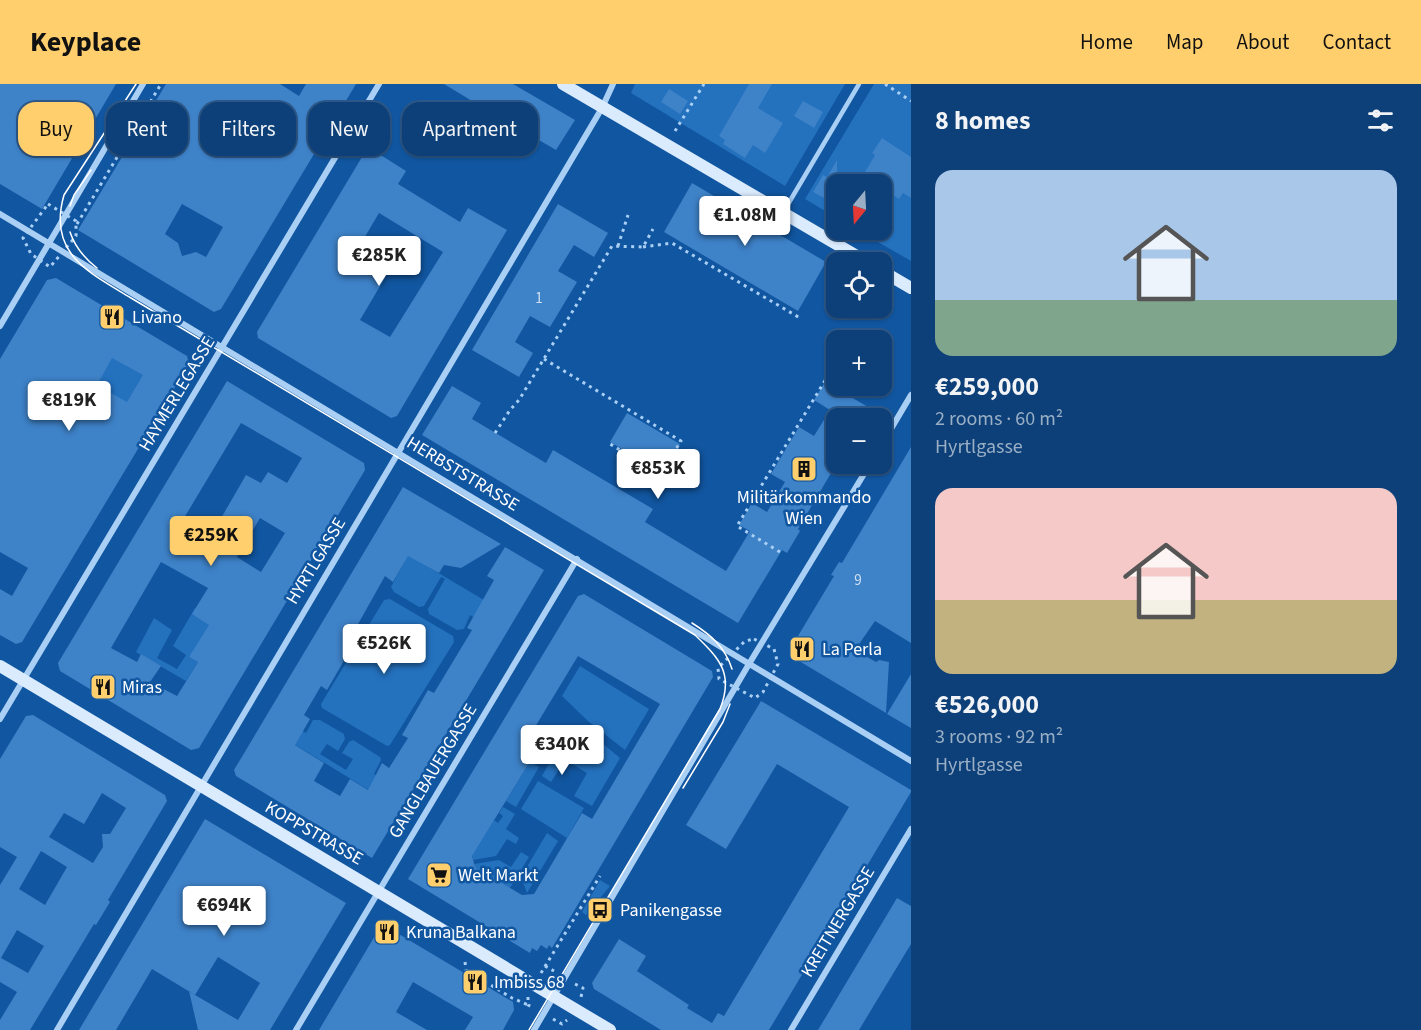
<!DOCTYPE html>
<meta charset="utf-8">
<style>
:root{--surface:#0d4078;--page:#1b4b80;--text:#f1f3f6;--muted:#9aafc6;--line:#2d598a;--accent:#ffcf6d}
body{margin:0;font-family:"Source Sans 3",sans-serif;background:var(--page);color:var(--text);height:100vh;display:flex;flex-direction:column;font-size:22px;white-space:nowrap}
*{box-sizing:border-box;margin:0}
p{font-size:20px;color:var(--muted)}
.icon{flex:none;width:33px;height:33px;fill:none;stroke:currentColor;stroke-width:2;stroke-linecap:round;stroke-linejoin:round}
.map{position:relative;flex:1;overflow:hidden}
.details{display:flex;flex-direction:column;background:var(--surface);width:510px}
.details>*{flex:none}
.top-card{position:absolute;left:18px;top:18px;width:570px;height:54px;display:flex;gap:12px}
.needle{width:39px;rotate:198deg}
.tools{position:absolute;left:826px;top:90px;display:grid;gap:12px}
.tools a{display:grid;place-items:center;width:66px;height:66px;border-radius:12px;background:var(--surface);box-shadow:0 2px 4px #0004,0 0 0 2px var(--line);font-size:30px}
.price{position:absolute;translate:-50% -51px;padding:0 14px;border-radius:6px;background:#fff;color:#222;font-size:20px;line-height:39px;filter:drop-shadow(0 2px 3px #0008)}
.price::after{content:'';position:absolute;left:50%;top:36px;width:18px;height:14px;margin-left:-9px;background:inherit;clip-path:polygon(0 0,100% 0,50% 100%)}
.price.current{background:var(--accent);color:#111}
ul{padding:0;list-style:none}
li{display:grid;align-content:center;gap:12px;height:318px;padding:0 24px}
li span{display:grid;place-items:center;height:186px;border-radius:18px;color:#555}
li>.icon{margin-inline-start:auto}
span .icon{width:108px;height:108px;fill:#fffc;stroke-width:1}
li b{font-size:26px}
h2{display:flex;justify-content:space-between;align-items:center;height:72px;padding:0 24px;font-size:26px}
.pill{padding:0 21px;border-radius:18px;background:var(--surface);box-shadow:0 2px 4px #0004,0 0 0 2px var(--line);font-size:21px;line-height:54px}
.pill.current{background:var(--accent);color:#111}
header{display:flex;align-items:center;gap:36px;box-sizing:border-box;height:84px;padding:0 30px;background:var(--accent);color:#111}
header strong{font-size:28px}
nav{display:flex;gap:33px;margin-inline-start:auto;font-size:21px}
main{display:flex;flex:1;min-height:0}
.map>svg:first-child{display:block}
.green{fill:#2471be}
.building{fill:#3e82c8;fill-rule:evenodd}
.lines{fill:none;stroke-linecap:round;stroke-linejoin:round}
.path{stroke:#a9cff5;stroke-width:3;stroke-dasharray:3 4.5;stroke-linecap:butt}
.service{stroke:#a9cff5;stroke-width:4.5}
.minor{stroke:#a9cff5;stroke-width:6}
.secondary{stroke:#daebfe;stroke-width:12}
.tram{stroke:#fff;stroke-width:1.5}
.labels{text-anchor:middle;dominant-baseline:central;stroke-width:5;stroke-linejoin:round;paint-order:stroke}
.number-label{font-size:15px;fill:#cfe0f1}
.poi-label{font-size:18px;fill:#fff;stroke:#1156a0;text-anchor:start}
.street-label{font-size:18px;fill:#fff;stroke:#1156a0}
</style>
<header>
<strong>Keyplace</strong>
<nav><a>Home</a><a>Map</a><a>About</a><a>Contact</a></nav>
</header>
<main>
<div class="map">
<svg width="911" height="946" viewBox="0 0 911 946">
<rect width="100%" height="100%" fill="#1156a0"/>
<path class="green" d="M635 0H845L785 102 631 9Z
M874 0H911V177L857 146H882V100H837V134L805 115Z
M50 250 130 275 127 282 145 290 127 319 97 301Z
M408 471 489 519 478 536 470 531 464 545 457 546 429 530 428 525 445 495 441 493 424 522 419 523 394 508 391 503Z
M390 515 453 552 454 558 390 661 387 662 322 624 321 620 384 516Z
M195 524 220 539 189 573 198 578 186 597 136 568 154 534 172 546 157 574 177 585 186 571 173 562Z
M580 582 649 625 625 666 589 638 562 612Z
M313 636H320L344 650 345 655 338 667 327 660 320 670 346 686 353 675 342 669 349 658 353 656 380 673 381 676 374 690 380 694 372 708 289 657 296 643 306 649Z
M584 644 620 674 592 722 574 712 587 689 565 676 551 698 542 692 565 651 576 658Z
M530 678 539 683 516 723 506 717Z
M538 697 584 724 567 754 521 725Z
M503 723 515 730 506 745 519 754 516 760 507 755 496 772 473 776 472 771 494 736 498 739 503 732 499 729Z
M547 749 558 757 527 809 521 793Z
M521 768 529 773 510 804 475 783 474 780 499 776 511 783Z
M600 796 610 802 586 831 582 828Z"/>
<path class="building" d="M0 0H116L42 125 0 100Z
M166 0H280L299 12 306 0H356L221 225 214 228 78 146ZM182 120 223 143 206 173 196 168 182 172 178 159 165 150Z
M444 0H513L575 36 556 66 496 31 475 67 452 53 472 17Z
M749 0H772L758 24 783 39 765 69 753 61 745 74 723 60 725 56 719 52Z
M669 5 688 17 680 30 661 18Z
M803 17 823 28 814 44 794 32Z
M882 54 911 73V114L903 109 899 115 882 104V100H858L875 71 872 69Z
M368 63 406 87 398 100 460 138 468 124 507 146 397 332 391 334 258 254 257 248ZM379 129 443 168 390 253 360 236 386 192 353 173Z
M837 76V121L813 108 823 91 827 93Z
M692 99 826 178 798 227 664 148Z
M558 120 608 149 594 173 574 161 558 187 577 198 550 243 530 232 515 258 533 269 519 293 472 266Z
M56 194 187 272 189 280 49 513 22 558 16 560 0 551V505L12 512 28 484 0 468V275L47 196ZM112 274 143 291 127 318 97 301Z
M227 297 364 379 365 386 199 664 191 666 60 587 58 579ZM241 339 302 374 287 399 268 388 261 399 246 391 209 455 181 439ZM260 434 285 449 261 488 237 473ZM161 478 208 504 192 530 209 541 189 573 198 578 177 612 150 598 161 582 141 570 137 578 111 564Z
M825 298 887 334H837V379L798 445 800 447 787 469 782 466 738 539 422 351 452 302 481 319 472 335 546 379 553 366 653 425 645 438 726 487 750 447 739 441 752 419 767 428 785 398 771 390 799 343 814 352 830 326 814 316Z
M627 329 680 360 663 389 610 358Z
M911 363V559L875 537 855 566 876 578 879 576 889 578 886 629 789 571 792 562 834 492 831 491 839 478 842 479Z
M403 403 501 460 461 484 444 481 439 489 408 472 393 498 385 492 348 558 353 561 327 606 321 602 304 631 310 635 295 661 324 679 314 697 340 712 350 695 368 706 382 679 389 684 408 654 402 651 428 606 434 609 472 546 467 544 494 496 487 492 505 463 544 486 372 774 236 692 234 686Z
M584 510 712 587 713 593 552 864 549 861 547 865 541 861 537 867 532 864 530 869 408 795 578 512ZM578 572 660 620 592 735 582 729 534 810 522 811 475 783 472 772 544 655 532 648Z
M911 590V644L887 630Z
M761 617 911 706V708L769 946H661L594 905 592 899 619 855 646 872 637 887 689 921 687 924 712 939 718 929 724 932 849 723 777 680 726 765 686 741Z
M33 631 165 711 167 717 108 816 110 818 96 841 94 840 30 946H0V936L17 908 0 898V801L17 773 0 763V675L26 632ZM102 709 126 724 110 750H102L103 763 93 779 49 753 64 729 84 740ZM41 767 67 783 45 821 19 805ZM17 846 44 862 28 889 1 874Z
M205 735 346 819 270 946H198L189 907 195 911 152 885 116 946H79ZM218 873 260 899 238 936 195 911Z
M897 814 911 822V860L859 946H818Z
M387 843 513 918 514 926 503 946H465L473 933 413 898 396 928 427 946H319L379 845Z"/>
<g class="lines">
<path class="path" d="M885 0 911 17
M675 47 704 0
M48 120 76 137V152L50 183 31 170 23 154Z
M77 140 161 0
M618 162 628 131
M643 163 672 159 800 234
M544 275 681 357 660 391 607 358
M495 349 510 326 519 316 612 162 643 163 653 145
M780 468 737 442 829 290
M754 555 774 565 778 580 763 608 755 614 719 595 718 584 745 557Z
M465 878 466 886 512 914 528 921
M545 882 554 887
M541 889 600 792
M575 900 583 904 581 913
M528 913V921L534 924
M553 935 562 940 567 936"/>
<path class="service" d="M784 127 859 0"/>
<path class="minor" d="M0 130 911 677
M0 242 143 0
M882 360 911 311
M0 635 379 0
M57 946 602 24 613 0
M296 946 577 475
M534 946 749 580 870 380
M791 946 911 745"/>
<path class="secondary" d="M563 0 867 178
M882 187 911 204
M0 582 610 946"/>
<path class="tram" d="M136 0 64 111C47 170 89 188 131 214L695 551C720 575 734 590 720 625L529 946
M70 122 74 111 91 86
M70 148C75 163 84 174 97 184
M692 539C711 551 725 563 732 585
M683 704 723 638 730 620"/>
</g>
<defs>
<g id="restaurant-square" transform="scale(1.35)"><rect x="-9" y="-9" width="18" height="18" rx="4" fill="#ffcf6d" stroke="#1156a0"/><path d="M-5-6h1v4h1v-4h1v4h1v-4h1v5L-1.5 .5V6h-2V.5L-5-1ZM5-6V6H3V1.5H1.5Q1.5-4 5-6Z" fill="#111"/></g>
<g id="building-square" transform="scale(1.35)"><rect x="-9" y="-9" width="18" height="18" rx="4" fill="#ffcf6d" stroke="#1156a0"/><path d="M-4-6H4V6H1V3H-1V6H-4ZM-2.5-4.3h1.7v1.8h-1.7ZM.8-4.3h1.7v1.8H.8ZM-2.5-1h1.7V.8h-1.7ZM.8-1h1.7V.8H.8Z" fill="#111"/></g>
<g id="supermarket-square" transform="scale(1.35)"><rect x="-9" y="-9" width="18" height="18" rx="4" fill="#ffcf6d" stroke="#1156a0"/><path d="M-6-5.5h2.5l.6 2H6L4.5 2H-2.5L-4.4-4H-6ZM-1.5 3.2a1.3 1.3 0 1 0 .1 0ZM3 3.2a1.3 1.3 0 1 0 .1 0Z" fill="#111"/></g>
<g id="bus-square" transform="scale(1.35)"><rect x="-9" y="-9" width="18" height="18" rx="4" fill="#ffcf6d" stroke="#1156a0"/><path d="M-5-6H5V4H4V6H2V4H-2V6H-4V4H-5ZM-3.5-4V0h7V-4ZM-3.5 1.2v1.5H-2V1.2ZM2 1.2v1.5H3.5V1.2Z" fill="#111"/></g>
</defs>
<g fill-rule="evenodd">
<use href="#restaurant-square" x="112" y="233"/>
<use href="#building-square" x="804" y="385"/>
<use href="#restaurant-square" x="802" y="565"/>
<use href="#restaurant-square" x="103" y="603"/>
<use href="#supermarket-square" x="439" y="791"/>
<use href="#bus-square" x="600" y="826"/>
<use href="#restaurant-square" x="387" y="848"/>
<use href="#restaurant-square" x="475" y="898"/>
</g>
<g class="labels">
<g class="number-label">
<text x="539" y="214">1</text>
<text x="858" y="496">9</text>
</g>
<g class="poi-label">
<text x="132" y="233">Livano</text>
<text x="804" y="413" text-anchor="middle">Militärkommando<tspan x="804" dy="21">Wien</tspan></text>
<text x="822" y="565">La Perla</text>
<text x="122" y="603">Miras</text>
<text x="458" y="791">Welt Markt</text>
<text x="620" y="826">Panikengasse</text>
<text x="406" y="848">Kruna Balkana</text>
<text x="494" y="898">Imbiss 68</text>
</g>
<g class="street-label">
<text transform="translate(177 310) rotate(-59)">HAYMERLEGASSE</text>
<text transform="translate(463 390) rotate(31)">HERBSTSTRASSE</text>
<text transform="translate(316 477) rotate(-59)">HYRTLGASSE</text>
<text transform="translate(433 687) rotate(-59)">GANGLBAUERGASSE</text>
<text transform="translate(314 749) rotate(30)">KOPPSTRASSE</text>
<text transform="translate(838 838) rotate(-59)">KREITNERGASSE</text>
</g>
</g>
</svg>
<div class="tools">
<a><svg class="needle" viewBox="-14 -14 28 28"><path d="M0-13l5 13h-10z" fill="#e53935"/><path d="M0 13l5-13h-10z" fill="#9aafc6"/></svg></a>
<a><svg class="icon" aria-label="locate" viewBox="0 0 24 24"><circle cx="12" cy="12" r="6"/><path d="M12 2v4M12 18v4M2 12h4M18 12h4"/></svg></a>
<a>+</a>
<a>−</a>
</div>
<b class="price" style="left:745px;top:163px">€1.08M</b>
<b class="price" style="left:379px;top:203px">€285K</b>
<b class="price" style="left:69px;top:348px">€819K</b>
<b class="price" style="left:658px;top:416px">€853K</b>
<b class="price current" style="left:211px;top:483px">€259K</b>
<b class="price" style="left:384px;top:591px">€526K</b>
<b class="price" style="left:562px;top:692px">€340K</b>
<b class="price" style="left:224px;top:853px">€694K</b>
<div class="top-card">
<a class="pill current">Buy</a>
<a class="pill">Rent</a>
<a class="pill">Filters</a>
<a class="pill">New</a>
<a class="pill">Apartment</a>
</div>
</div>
<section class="details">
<h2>8 homes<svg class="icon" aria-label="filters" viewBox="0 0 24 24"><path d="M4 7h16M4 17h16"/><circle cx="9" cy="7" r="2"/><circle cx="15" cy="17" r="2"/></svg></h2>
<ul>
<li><span style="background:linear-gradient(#a9c7e8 70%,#7fa58c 0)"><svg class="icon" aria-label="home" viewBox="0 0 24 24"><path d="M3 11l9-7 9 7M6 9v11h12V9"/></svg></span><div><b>€259,000</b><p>2 rooms · 60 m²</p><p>Hyrtlgasse</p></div></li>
<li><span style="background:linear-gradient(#f6c9c9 60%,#c2b280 0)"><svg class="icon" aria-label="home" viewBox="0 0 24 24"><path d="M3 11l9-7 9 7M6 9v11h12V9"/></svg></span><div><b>€526,000</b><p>3 rooms · 92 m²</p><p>Hyrtlgasse</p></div></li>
</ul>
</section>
</main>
